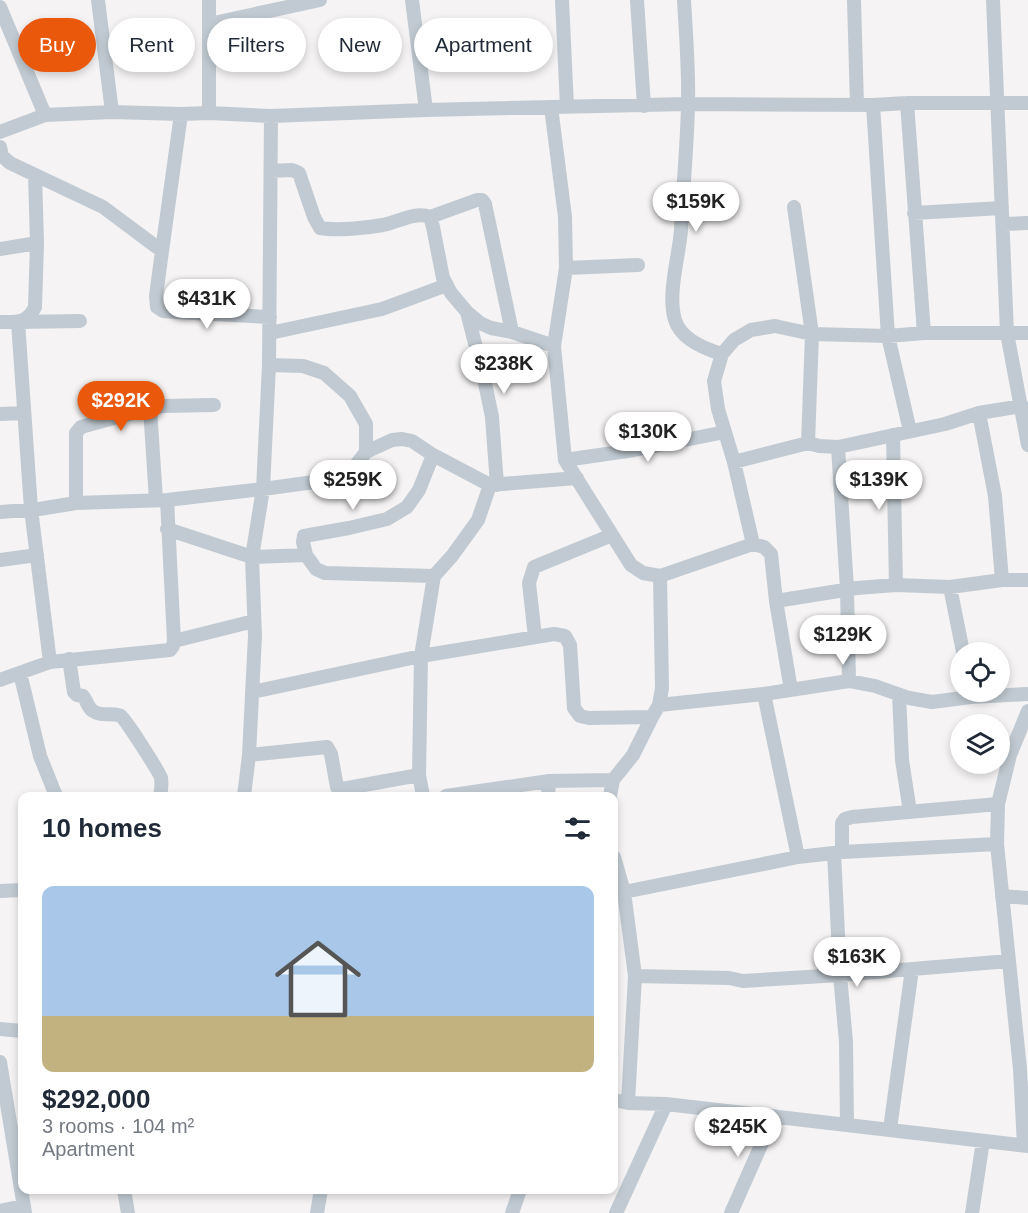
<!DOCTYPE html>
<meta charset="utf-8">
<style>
:root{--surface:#fff;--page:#f2f2f3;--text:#1f2937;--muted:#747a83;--accent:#ea580c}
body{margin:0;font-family:Arial,sans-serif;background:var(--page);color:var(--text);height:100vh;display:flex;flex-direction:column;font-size:22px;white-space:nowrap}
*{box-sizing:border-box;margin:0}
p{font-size:20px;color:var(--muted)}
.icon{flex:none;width:33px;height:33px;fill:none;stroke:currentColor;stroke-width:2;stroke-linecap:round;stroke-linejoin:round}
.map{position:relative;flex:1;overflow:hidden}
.side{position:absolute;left:18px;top:792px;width:600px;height:402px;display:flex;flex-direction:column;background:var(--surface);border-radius:12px;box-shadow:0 3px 9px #0003}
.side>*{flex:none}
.hud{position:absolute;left:18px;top:18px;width:600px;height:54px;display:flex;gap:12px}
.fabs{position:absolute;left:950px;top:642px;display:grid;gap:12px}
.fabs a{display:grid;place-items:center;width:60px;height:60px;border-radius:50%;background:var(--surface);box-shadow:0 3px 9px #0003;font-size:30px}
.price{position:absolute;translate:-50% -51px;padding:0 14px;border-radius:21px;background:#fff;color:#222;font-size:20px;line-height:39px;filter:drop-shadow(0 2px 3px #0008)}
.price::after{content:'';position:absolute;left:50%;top:36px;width:18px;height:14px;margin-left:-9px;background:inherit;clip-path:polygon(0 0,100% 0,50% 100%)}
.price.current{background:var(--accent);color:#fff}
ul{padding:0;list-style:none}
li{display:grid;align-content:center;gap:12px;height:318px;padding:0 24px}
li span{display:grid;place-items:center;height:186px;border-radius:12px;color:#555}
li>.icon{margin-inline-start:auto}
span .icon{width:108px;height:108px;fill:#fffc;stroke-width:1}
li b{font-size:26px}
h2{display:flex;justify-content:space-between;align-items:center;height:72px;padding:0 24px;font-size:26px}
.chip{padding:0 21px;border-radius:27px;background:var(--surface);box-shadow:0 3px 9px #0003;font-size:21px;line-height:54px}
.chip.current{background:var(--accent);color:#fff}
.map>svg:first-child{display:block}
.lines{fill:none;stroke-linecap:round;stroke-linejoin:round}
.minor{stroke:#c1cad2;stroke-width:14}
</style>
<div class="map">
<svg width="1028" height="1213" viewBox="0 0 1028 1213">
<rect width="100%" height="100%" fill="#f5f3f3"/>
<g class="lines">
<path class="minor" d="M98 0 112 112
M209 0V113
M412 0 426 110
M562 0 567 107
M637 0 644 106
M684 0C686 35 689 71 688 106 687 147 683 188 681 230 679 257 667 294 675 320 681 339 705 349 722 354
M854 0 857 105
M993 0 1007 333 1028 445
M0 7 45 115
M209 24 320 0
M907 103 924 333
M873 105 888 336 910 431
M551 107 565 217 566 268 554 346 565 460 631 565 643 573 660 576 753 544 764 547 771 554 776 601 857 588 896 585 950 587 1002 580H1028
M181 114 162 251 156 296 157 307 163 311 175 312 270 317
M0 132 45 115 112 112 181 114 209 113 271 116 426 110 688 104 873 105 907 103H1028
M0 147 2 156 10 163 103 207 162 251
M271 171 292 170 299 173 314 217 320 228C337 231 366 228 383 225 398 222 416 211 430 217L433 227 443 278 451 293 467 312 480 323 491 328 512 332 554 346
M794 207 812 334 808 443
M914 213 1002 208
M430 217 477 200H482L485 204 512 332
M1003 224 1028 223
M0 249 37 243
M566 268 638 265
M467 312 485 383 492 417 497 485
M0 322C17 322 27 324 35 307L37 243 35 175
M270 333 382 309 447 285
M269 365 303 366 324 373 350 396 366 424V452
M150 408 156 500
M979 413 995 496 1002 580
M0 414 24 413
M893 435 896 585
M838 447 847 589 849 681
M565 460 634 450 725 432
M734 462 808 443 819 446 838 447 945 424 979 413 1022 406
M76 503V433L81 427 150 408 163 406 214 405
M0 512 39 509 76 503 167 500 263 489 336 479 352 470 366 452 392 440 402 439 412 441 433 455 490 485 577 478
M167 529 252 557 306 555 316 569 325 573 434 576
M753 544 734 462 718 409 714 381 722 354 734 340 751 330 775 326 812 334 888 336 924 333H1028
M306 555 303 542 304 536 349 528 387 519 407 507 419 490 433 455
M0 560 37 555
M950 587 963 652
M776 601 791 690
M535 637 529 583 534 567 612 535
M174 641 254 621
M69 659 74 692 77 695 83 696C87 701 88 708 93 711 101 717 112 712 121 716 124 717 160 773 161 778 162 784 161 791 160 796
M50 662 31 509 18 322 80 321
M20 673 40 756 56 796
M0 680 50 662 170 650 173 646 174 641 167 500
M252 692 421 656 554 634 565 636 570 645 574 708 580 716 589 718 652 717
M764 694 798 857
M899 695 902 760 910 812
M659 705 764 694 849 681 875 686 909 698 932 702 971 697 1028 694
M249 755 327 747 331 754 337 787 342 789 419 775
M244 796 249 755 255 636 252 557 263 489 269 365 271 116
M423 796 419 775 421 656 434 576 452 556 478 520 490 485
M446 796 549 781 613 780
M548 796 549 781
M610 796 613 780 633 755 652 717 659 705 662 688 660 576
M842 852V823L845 819 852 817 998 804
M834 853 840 975 846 1042 847 1125
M614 857 624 892 635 976 628 1103
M0 891 22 890
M624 892 798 857 842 852 997 844
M1002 896 1028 898
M635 976 729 978 743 981 840 975 1009 961
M0 1029 22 1031
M0 1062 25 1213
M614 1100 628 1103 666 1104 1028 1146
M890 1129 912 969
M1024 1145 1020 1069 997 844 998 804 1010 755 1028 711
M124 1190 128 1213
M0 1211 23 1206
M317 1213 321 1190
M512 1213 520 1190
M616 1213 666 1104
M731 1213 774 1116
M972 1213 983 1141"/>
</g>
</svg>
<div class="fabs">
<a><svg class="icon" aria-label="locate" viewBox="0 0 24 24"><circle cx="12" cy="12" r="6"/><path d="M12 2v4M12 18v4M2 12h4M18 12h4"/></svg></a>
<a><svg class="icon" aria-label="layers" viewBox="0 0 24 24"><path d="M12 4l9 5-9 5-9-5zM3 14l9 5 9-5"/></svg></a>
</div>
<b class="price" style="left:696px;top:233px">$159K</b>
<b class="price" style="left:207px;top:330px">$431K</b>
<b class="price" style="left:504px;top:395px">$238K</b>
<b class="price current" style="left:121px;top:432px">$292K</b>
<b class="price" style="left:648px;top:463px">$130K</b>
<b class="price" style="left:353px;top:511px">$259K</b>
<b class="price" style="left:879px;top:511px">$139K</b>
<b class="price" style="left:843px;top:666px">$129K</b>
<b class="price" style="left:857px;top:988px">$163K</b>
<b class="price" style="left:738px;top:1158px">$245K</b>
<div class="hud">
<a class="chip current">Buy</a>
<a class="chip">Rent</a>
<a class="chip">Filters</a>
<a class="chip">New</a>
<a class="chip">Apartment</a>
</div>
<section class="side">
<h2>10 homes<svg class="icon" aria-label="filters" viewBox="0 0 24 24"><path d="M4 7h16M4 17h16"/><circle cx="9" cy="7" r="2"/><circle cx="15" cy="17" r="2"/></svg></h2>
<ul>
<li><span style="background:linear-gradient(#a9c7e8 70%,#c2b280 0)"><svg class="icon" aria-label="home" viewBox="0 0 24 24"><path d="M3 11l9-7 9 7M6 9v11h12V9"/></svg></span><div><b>$292,000</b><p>3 rooms · 104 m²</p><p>Apartment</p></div></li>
</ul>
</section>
</div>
